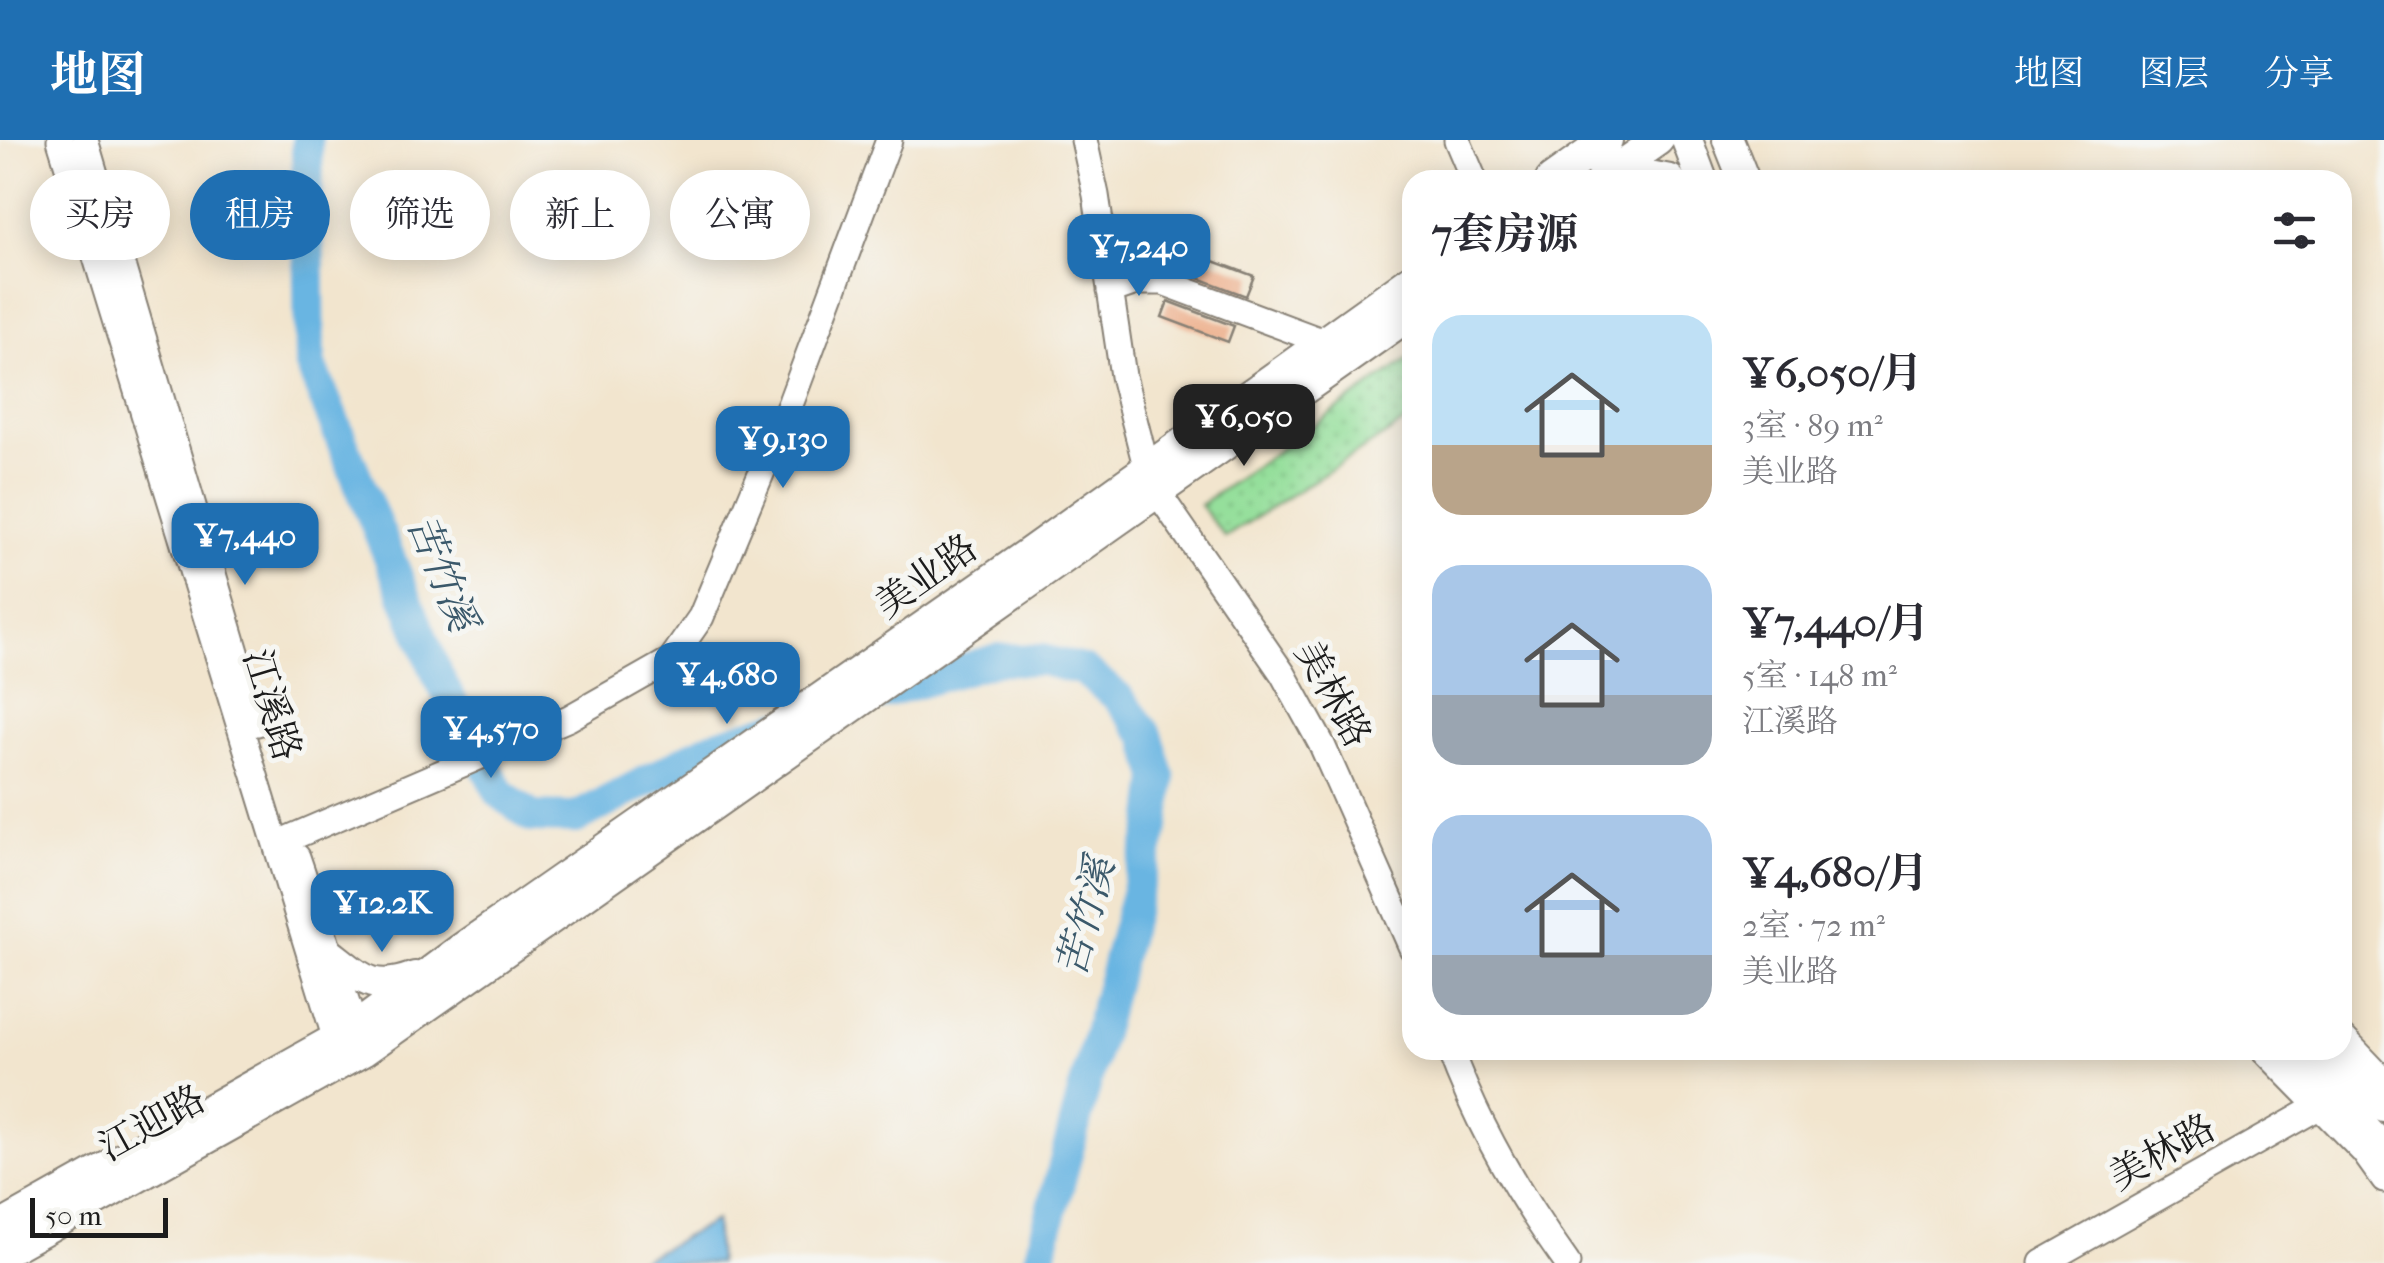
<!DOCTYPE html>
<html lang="zh">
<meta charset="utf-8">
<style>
:root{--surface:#fff;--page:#f2f2f3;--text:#2b2b33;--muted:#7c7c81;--accent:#1f6fb2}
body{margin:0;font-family:"IM FELL French Canon","Noto Serif SC",serif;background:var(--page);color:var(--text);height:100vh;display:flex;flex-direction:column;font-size:38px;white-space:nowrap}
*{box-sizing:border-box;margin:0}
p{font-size:32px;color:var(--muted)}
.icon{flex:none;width:55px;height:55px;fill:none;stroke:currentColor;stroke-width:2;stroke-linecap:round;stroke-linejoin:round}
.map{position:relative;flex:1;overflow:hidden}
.sheet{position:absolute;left:1402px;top:30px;width:950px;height:890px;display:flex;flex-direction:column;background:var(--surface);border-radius:30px;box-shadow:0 5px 25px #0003}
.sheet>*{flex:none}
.hud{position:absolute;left:30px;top:30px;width:950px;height:90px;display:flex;gap:20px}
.scale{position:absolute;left:30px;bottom:25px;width:138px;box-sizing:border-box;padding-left:10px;border:5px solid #1c1c1c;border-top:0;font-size:28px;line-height:35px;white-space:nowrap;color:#1c1c1c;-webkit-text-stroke:8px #f6f6f2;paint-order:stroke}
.price{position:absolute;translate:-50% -85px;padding:0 22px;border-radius:20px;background:var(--accent);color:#fff;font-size:32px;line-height:65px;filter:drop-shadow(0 2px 5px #0008)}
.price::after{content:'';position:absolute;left:50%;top:60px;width:30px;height:22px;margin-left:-15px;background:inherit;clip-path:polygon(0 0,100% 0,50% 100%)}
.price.current{background:#222;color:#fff}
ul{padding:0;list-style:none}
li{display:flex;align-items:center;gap:30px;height:250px;padding:0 30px}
li span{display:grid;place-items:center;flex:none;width:280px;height:200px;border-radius:30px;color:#555}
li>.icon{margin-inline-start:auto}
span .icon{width:120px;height:120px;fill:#fffc;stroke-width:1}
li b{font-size:42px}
h2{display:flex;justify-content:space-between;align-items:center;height:120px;padding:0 30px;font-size:42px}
.chip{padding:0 35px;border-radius:45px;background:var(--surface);box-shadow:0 5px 25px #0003;font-size:35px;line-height:90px}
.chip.current{background:var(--accent);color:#fff}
header{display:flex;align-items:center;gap:60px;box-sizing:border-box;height:140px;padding:0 50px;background:var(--accent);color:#fff}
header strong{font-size:48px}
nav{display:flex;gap:55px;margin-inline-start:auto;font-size:35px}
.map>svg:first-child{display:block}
.green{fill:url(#green-dots);stroke:#587e5c;stroke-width:2.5}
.water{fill:#69b5e2;stroke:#42687f;stroke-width:2.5}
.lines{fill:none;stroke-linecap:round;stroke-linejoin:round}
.river{stroke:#69b5e2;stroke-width:32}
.building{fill:#edaf8b}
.minor-casing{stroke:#878075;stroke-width:29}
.major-casing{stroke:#878075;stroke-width:34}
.minor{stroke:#fff;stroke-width:25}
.major{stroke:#fff;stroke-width:30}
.labels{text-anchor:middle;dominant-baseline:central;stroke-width:10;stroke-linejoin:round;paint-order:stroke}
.street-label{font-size:38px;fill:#1c1c1c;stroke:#f6f6f2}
.water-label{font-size:40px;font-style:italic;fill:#3b596b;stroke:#f6f6f2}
</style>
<header>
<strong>地图</strong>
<nav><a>地图</a><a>图层</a><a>分享</a></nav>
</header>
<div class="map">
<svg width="2384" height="1123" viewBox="0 0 2384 1123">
<defs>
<pattern id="green-dots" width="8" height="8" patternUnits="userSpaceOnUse" patternTransform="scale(2.5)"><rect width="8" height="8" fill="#95df9b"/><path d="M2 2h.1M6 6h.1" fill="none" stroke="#80bf85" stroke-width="1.8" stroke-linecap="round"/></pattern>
</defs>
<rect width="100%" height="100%" fill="#f6f6f2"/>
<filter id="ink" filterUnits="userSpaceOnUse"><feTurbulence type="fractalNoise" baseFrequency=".01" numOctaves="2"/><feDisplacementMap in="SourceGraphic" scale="20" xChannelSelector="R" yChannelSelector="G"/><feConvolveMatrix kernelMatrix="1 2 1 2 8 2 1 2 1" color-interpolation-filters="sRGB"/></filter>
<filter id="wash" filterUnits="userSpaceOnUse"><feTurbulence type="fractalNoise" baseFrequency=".0048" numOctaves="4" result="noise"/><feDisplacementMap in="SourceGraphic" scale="40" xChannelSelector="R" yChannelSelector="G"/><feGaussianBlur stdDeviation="2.25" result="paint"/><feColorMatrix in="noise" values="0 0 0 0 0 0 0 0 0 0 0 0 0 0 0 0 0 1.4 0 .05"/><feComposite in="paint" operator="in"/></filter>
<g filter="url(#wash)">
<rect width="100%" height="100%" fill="#f2e5ce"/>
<path class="green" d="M1412 217V278L1225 397 1200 365Z"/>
<path class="water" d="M715 1081 718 1123H634Z"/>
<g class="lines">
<path class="river" d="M307 0 310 223 437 534 500 653 532 677 576 678 713 606 778 586
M867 558 998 519 1042 520 1083 530 1118 557 1147 595 1160 637 1154 686 1038 1123"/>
</g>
<g id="blocks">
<path class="building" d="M1187 111 1254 136 1246 156 1180 131Z
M1168 161 1234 186 1228 202 1162 177Z"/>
</g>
</g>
<g filter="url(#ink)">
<use href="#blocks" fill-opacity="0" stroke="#878075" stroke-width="2.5"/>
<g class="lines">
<g class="minor-casing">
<path id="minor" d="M60 0 340 913
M85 0 257 583
M1084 0 1096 55 1123 236 1147 330
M1457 0 1474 40
M1110 151 1136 142H1163L1324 202
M1158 353 1283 534 1322 605 1412 808
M290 698 569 578 671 520 701 477 791 262 889 0
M297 717 360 902
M2342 897 2384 941
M1450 910C1478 986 1520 1058 1567 1123
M2264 910 2364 1012 2384 1040
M2042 1123 2320 966"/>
</g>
<g class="major-casing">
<path id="major" d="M1687 0 1702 40
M1728 0 1744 40
M1551 40 1607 0
M1601 40 1658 0
M1617 40 1649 36 1670 40
M330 814C362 839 373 853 415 837
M2288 910 2384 1009
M2328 910 2384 967
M0 1087 355 888 461 809 1026 415 1412 139
M0 1114 363 911 1412 173"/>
</g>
<use href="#minor" class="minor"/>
<use href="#major" class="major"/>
</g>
</g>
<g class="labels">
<g class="street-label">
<text transform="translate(926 436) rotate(-35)">美业路</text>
<text transform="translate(1333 554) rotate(61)">美林路</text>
<text transform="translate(272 565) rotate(73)">江溪路</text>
<text transform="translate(152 983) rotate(-29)">江迎路</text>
<text transform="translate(2162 1012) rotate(-29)">美林路</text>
</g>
<g class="water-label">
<text transform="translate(442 433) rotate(68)">苦竹溪</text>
<text transform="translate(1086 777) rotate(-75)">苦竹溪</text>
</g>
</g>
</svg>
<div class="scale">50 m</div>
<b class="price" style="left:1139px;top:159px">¥7,240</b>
<b class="price current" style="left:1244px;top:329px">¥6,050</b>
<b class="price" style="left:783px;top:351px">¥9,130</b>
<b class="price" style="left:245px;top:448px">¥7,440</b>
<b class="price" style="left:727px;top:587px">¥4,680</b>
<b class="price" style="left:491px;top:641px">¥4,570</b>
<b class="price" style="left:382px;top:815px">¥12.2K</b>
<div class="hud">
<a class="chip">买房</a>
<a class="chip current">租房</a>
<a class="chip">筛选</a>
<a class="chip">新上</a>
<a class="chip">公寓</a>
</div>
<section class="sheet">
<h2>7套房源<svg class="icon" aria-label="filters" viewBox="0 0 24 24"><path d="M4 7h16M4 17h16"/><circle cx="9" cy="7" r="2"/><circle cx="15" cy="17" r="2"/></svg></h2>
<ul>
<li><span style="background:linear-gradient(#bfe0f5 65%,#b9a48a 0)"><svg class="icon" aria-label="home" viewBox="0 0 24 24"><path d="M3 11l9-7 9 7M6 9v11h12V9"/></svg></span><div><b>¥6,050/月</b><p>3室 · 89 m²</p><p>美业路</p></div></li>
<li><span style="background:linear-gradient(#a9c7e8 65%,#9aa5b1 0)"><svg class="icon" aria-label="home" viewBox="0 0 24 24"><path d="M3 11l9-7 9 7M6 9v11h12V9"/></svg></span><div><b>¥7,440/月</b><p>5室 · 148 m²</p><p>江溪路</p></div></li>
<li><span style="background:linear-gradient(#a9c7e8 70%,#9aa5b1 0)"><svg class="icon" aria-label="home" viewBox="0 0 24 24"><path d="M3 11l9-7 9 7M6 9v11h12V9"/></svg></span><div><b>¥4,680/月</b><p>2室 · 72 m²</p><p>美业路</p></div></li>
</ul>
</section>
</div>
